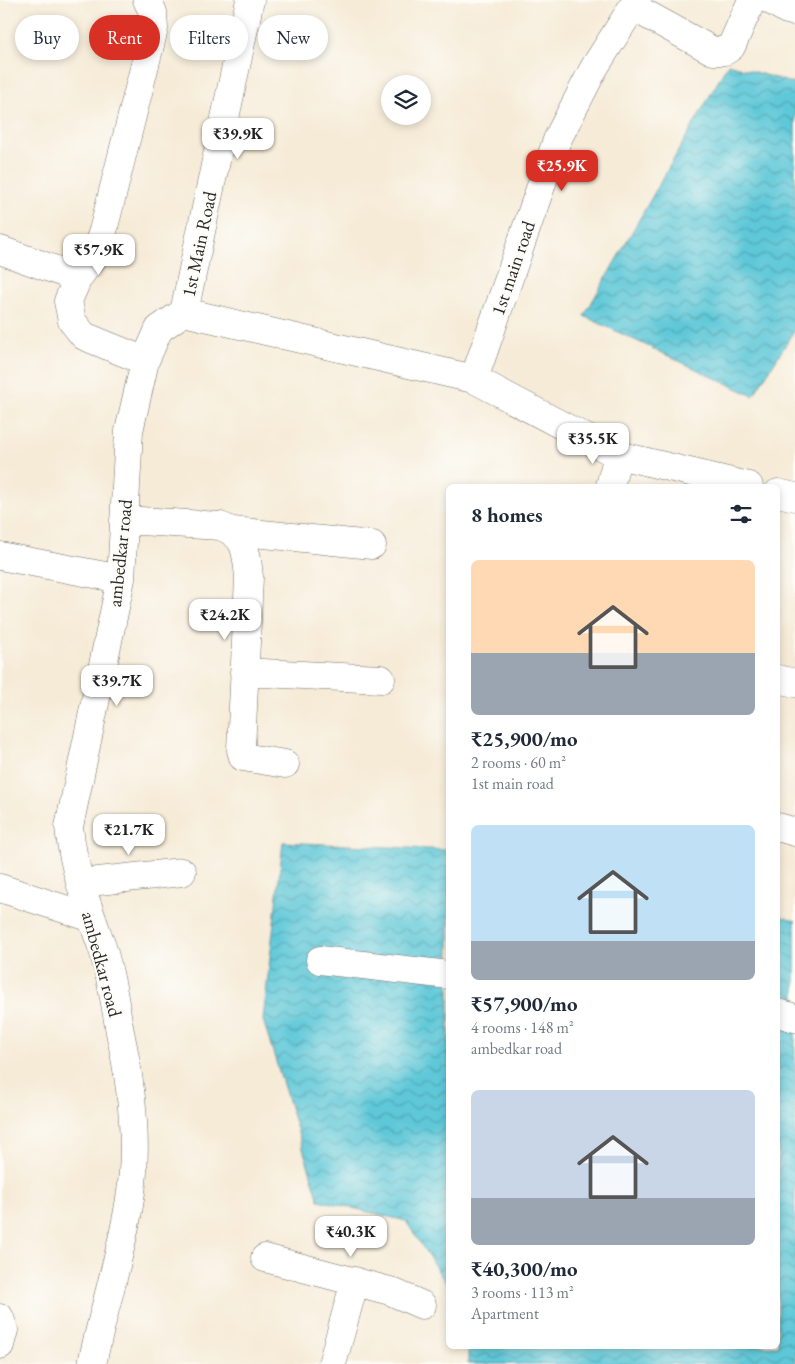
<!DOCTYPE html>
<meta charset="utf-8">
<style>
:root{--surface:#fff;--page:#f6f6f7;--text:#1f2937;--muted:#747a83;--accent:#d93025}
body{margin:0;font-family:"EB Garamond",serif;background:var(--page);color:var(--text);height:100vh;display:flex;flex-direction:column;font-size:19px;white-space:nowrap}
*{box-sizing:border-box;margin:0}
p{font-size:16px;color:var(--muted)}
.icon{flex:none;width:28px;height:28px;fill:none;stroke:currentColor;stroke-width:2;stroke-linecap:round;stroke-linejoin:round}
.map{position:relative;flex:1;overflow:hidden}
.panel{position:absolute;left:446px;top:484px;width:334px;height:865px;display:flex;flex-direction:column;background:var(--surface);border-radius:8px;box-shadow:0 2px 8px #0003}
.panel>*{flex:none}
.hud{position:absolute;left:15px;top:15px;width:356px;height:45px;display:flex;gap:10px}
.tools{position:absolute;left:381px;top:75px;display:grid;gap:10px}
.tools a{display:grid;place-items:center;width:50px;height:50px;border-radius:50%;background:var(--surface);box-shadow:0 2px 8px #0003;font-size:25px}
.price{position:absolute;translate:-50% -42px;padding:0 11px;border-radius:10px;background:#fff;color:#222;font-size:16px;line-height:32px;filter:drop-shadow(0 1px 2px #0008)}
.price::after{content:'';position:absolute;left:50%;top:30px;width:15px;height:11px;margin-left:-8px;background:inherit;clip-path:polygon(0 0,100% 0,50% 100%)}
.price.active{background:var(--accent);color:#fff}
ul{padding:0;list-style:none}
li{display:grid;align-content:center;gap:10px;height:265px;padding:0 25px}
li span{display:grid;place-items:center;height:155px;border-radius:8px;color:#555}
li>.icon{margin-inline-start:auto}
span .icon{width:90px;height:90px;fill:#fffc;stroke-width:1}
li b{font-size:21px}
h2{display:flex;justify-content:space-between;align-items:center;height:60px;padding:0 25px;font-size:21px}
.pill{padding:0 18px;border-radius:22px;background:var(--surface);box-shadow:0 2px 8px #0003;font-size:18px;line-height:45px}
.pill.active{background:var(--accent);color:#fff}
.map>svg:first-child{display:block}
.water{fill:url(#water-waves);stroke:#447a82}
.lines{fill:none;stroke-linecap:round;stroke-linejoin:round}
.minor-casing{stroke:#726e67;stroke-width:29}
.minor{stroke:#fff;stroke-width:28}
.labels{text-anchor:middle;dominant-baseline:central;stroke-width:4.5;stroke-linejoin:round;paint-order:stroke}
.street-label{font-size:19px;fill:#2b2b2b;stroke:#fdfcf7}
</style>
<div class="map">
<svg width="795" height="1364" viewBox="0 0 795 1364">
<defs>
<pattern id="water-waves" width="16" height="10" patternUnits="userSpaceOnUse" patternTransform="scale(1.25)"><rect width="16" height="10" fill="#5ec8d8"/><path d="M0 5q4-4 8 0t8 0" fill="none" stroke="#4ea3af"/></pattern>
</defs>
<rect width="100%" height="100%" fill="#fdfcf7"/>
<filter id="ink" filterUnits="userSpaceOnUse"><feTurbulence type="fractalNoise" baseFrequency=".02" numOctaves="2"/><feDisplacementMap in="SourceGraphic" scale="10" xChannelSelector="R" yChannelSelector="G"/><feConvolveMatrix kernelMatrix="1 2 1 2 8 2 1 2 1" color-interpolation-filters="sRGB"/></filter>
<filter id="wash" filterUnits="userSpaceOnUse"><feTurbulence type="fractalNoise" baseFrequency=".0096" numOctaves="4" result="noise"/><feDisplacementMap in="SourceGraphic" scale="20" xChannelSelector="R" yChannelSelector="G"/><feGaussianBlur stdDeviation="1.12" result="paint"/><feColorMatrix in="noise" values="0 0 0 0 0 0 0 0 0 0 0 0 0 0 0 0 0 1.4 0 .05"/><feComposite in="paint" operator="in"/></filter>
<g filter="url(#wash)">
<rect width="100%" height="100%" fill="#f6ebd7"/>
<path class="water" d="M728 64 795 84V330L753 396 584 316Z
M283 842 449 850V1288L406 1221 319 1200 263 1020Z
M778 916 795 920V1364H468V1346H778Z"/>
</g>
<g filter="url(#ink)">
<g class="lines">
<g class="minor-casing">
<path id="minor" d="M770 0 787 10 795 12
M633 7 713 51H725L731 47 752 0
M0 250 78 278 68 301 72 321 84 336 145 361
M78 278 94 256 103 231 154 29 153 12 147 0
M184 312 250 0
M474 379 557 140 594 68 637 0
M610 486 618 455
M778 493 795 497
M124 520 220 526C247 536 246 551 249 577L241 750 243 757 285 764
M233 531 372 545
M0 556 121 579
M244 672 381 679
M778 679 795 683
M778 827 795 832
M80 883 182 872
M0 888 89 917
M320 960 449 975
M778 1013 795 1018
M265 1258 390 1291 422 1305
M0 1318 4 1330 0 1345
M92 1364C103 1311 120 1259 129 1205 139 1150 132 1087 120 1032 115 1004 111 974 102 947 88 907 73 869 69 827L121 579 129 431 145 361 159 329 184 312 474 379 618 455 749 486
M332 1364 355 1281"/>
</g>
<use href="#minor" class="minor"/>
</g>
</g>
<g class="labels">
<g class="street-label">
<text transform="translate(199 244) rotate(-78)">1st Main Road</text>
<text transform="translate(513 268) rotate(-71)">1st main road</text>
<text transform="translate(120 553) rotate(-84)">ambedkar road</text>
<text transform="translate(102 964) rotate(75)">ambedkar road</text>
</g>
</g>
</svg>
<div class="tools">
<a><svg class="icon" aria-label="layers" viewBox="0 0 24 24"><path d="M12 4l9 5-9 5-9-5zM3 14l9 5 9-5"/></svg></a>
</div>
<b class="price" style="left:238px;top:160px">₹39.9K</b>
<b class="price active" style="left:562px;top:192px">₹25.9K</b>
<b class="price" style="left:99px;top:276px">₹57.9K</b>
<b class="price" style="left:593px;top:465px">₹35.5K</b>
<b class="price" style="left:225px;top:641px">₹24.2K</b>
<b class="price" style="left:117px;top:707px">₹39.7K</b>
<b class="price" style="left:129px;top:856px">₹21.7K</b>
<b class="price" style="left:351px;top:1258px">₹40.3K</b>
<div class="hud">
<a class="pill">Buy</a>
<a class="pill active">Rent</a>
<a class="pill">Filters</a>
<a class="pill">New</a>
</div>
<section class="panel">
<h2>8 homes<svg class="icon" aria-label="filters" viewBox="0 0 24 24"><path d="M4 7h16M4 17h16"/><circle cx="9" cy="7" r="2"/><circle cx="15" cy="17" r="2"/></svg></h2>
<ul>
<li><span style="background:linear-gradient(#ffd9b3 60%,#9aa5b1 0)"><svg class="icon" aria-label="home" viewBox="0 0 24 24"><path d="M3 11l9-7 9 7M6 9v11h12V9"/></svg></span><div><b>₹25,900/mo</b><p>2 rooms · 60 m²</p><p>1st main road</p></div></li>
<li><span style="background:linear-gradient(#bfe0f5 75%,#9aa5b1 0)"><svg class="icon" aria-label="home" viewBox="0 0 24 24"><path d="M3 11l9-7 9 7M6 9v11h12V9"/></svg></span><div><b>₹57,900/mo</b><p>4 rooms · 148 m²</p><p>ambedkar road</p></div></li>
<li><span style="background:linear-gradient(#c9d6e8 70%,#9aa5b1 0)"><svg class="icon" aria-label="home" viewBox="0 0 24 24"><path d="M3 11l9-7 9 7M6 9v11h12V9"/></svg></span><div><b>₹40,300/mo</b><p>3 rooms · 113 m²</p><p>Apartment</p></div></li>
</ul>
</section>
</div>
